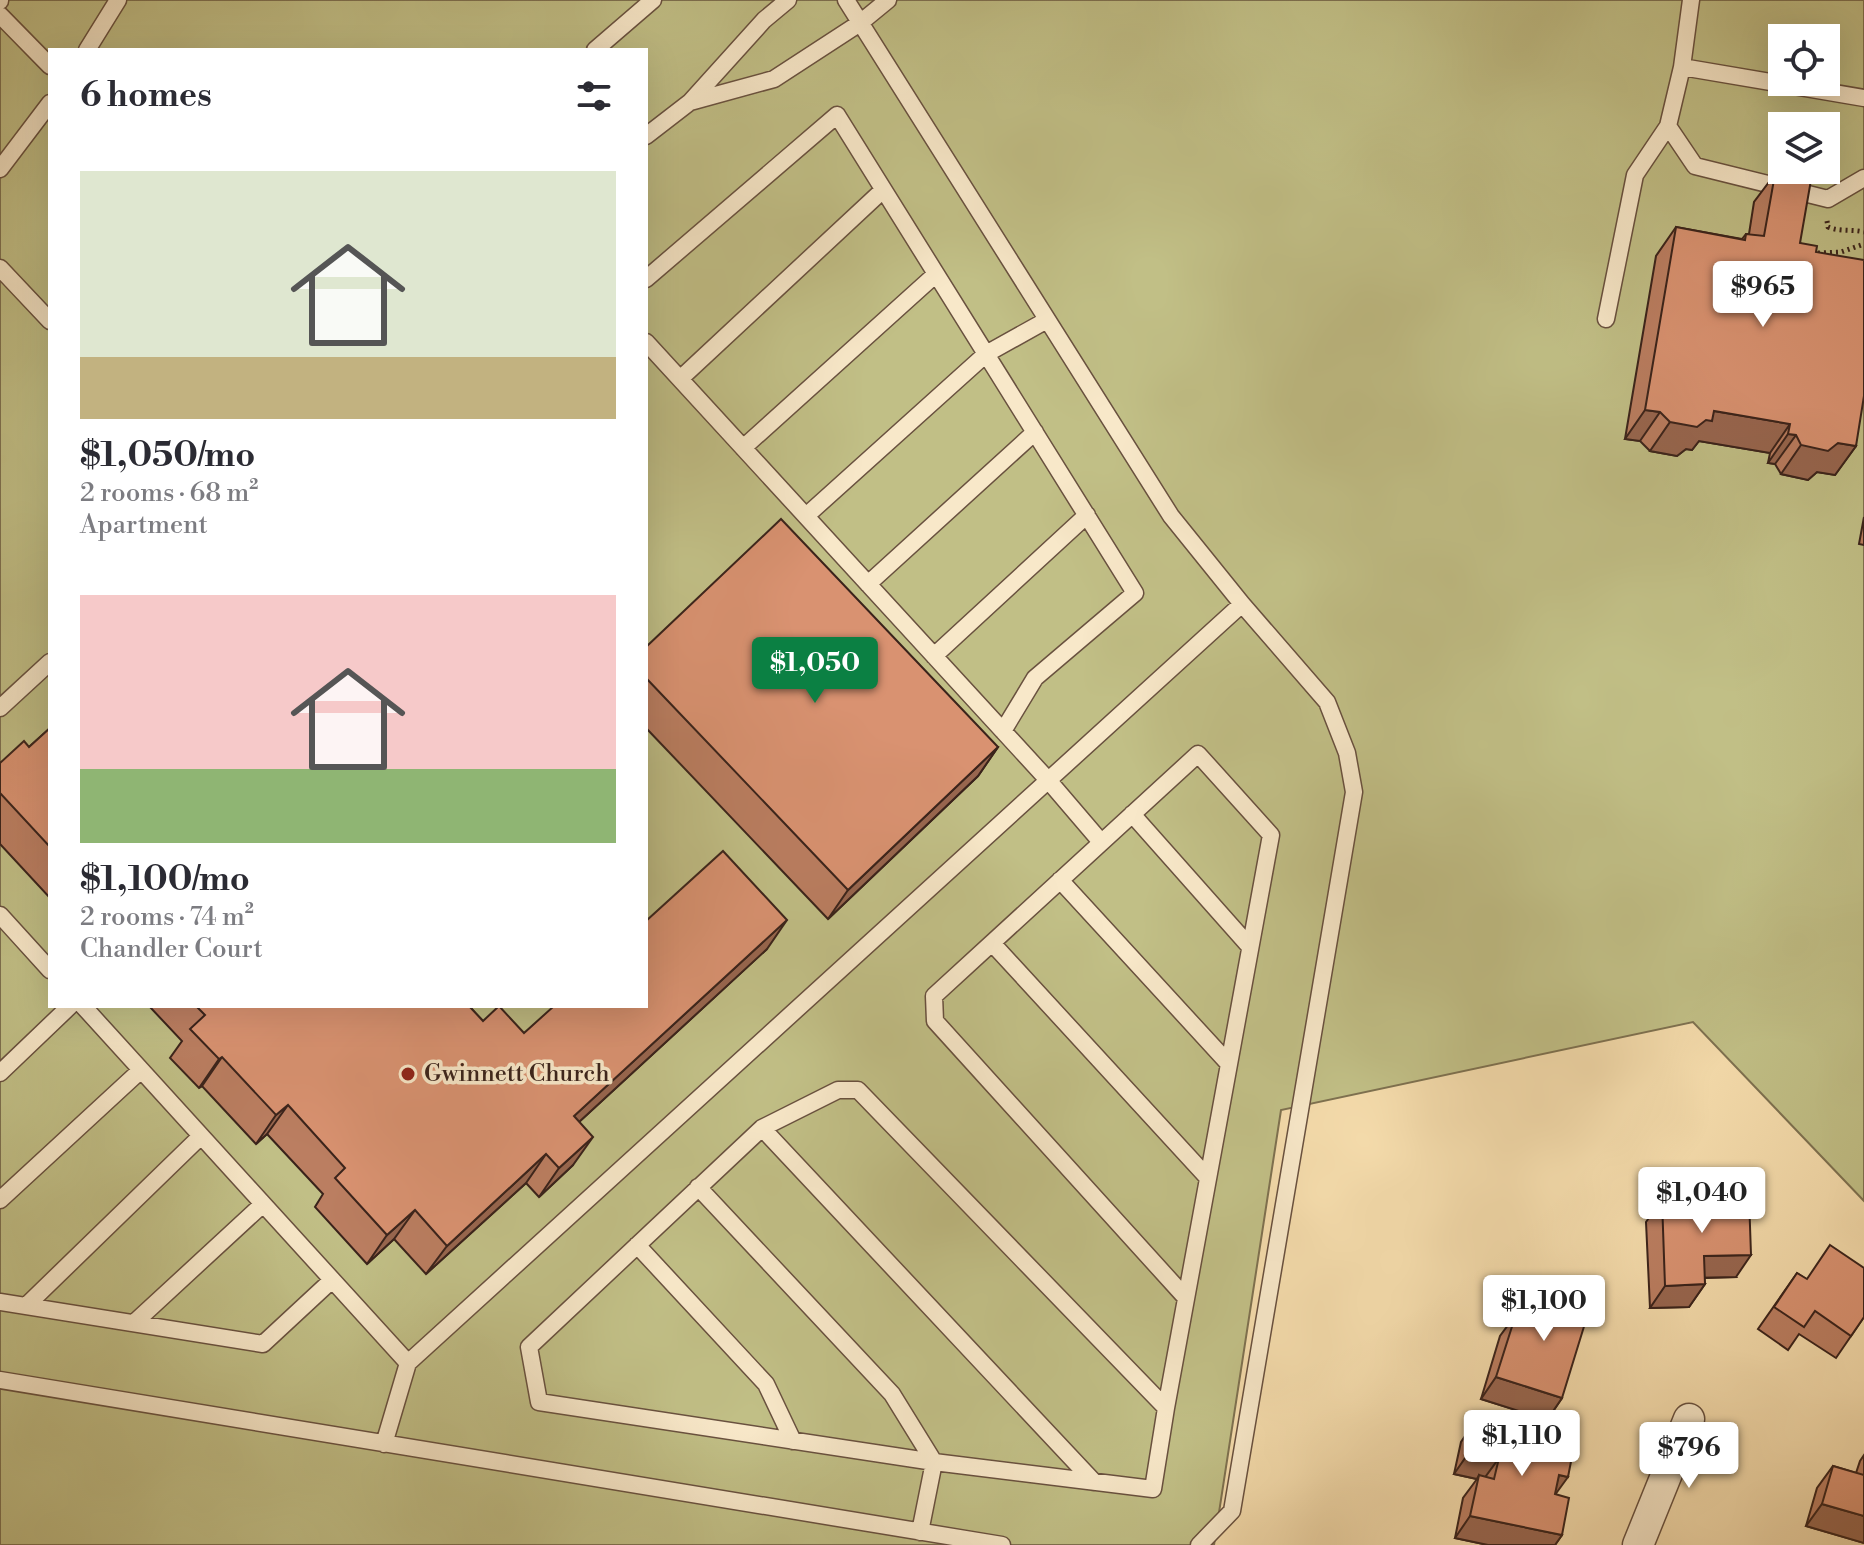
<!DOCTYPE html>
<meta charset="utf-8">
<style>
:root{--surface:#fff;--page:#f7f7f7;--text:#2b2b33;--muted:#7c7c81;--accent:#0b8043}
body{margin:0;font-family:"Libre Bodoni",serif;background:var(--page);color:var(--text);height:100vh;display:flex;flex-direction:column;font-size:30px;white-space:nowrap}
*{box-sizing:border-box;margin:0}
p{font-size:26px;color:var(--muted)}
.icon{flex:none;width:44px;height:44px;fill:none;stroke:currentColor;stroke-width:2;stroke-linecap:round;stroke-linejoin:round}
.map{position:relative;flex:1;overflow:hidden}
.sheet{position:absolute;left:48px;top:48px;width:600px;height:960px;display:flex;flex-direction:column;background:var(--surface);border-radius:0px;box-shadow:0 8px 32px #0002}
.sheet>*{flex:none}
.controls{position:absolute;left:1768px;top:24px;display:grid;gap:16px}
.controls a{display:grid;place-items:center;width:72px;height:72px;border-radius:0px;background:var(--surface);box-shadow:0 8px 32px #0002;font-size:40px}
.price{position:absolute;translate:-50% -68px;padding:0 18px;border-radius:8px;background:#fff;color:#222;font-size:26px;line-height:52px;filter:drop-shadow(0 2px 4px #0008)}
.price::after{content:'';position:absolute;left:50%;top:48px;width:24px;height:18px;margin-left:-12px;background:inherit;clip-path:polygon(0 0,100% 0,50% 100%)}
.price.selected{background:var(--accent);color:#fff}
ul{padding:0;list-style:none}
li{display:grid;align-content:center;gap:16px;height:424px;padding:0 32px}
li span{display:grid;place-items:center;height:248px;border-radius:0px;color:#555}
li>.icon{margin-inline-start:auto}
span .icon{width:144px;height:144px;fill:#fffc;stroke-width:1}
li b{font-size:34px}
h2{display:flex;justify-content:space-between;align-items:center;height:96px;padding:0 32px;font-size:34px}
.map>svg:first-child{display:block}
.green{fill:#c1bf86;stroke:#7e7150;stroke-width:2;fill-rule:evenodd}
.lines{fill:none;stroke-linecap:round;stroke-linejoin:round}
.lane-casing{stroke:#69513f;stroke-width:19}
.street-casing{stroke:#69513f;stroke-width:33}
.path{stroke:#3a231b;stroke-width:5;stroke-dasharray:2 4;stroke-linecap:butt}
.lane{stroke:#f8e8c9;stroke-width:16}
.street{stroke:#f8e8c9;stroke-width:30}
.wall{fill:#bb7e61;stroke:#3a231b;stroke-width:2}
.shaded-wall{fill:#98664f;stroke:#3a231b;stroke-width:2}
.building{fill:#d99271;stroke:#3a231b;stroke-width:2}
.poi-dot{fill:#8f2418;stroke:#f8e8c9;stroke-width:3}
.labels{text-anchor:middle;dominant-baseline:central;stroke-width:7;stroke-linejoin:round;paint-order:stroke}
.poi-label{font-size:24px;fill:#3a231b;stroke:#f8e8c9;text-anchor:start}
</style>
<div class="map">
<svg width="1864" height="1545" viewBox="0 0 1864 1545">
<rect width="100%" height="100%" fill="#f5dcac"/>
<filter id="stains"><feTurbulence type="fractalNoise" baseFrequency=".0025" numOctaves="4"/><feColorMatrix values="0 0 0 0 .2 0 0 0 0 .09 0 0 0 0 .02 0 0 0 .5 -.17"/></filter>
<radialGradient id="worn" r=".72"><stop offset=".6" stop-color="#630" stop-opacity="0"/><stop offset="1" stop-color="#630" stop-opacity=".3"/></radialGradient>
<path class="green" d="M0 0H1864V1201L1693 1022 1281 1110 1214 1545H0ZM1782 38H1826V82H1782ZM50 50H646V1006H50ZM1782 126H1826V170H1782Z"/>
<g class="lines">
<g class="lane-casing">
<path id="lane" d="M846 0 1171 516 1242 604 1327 702 1347 753 1354 792 1232 1511 1199 1545
M1691 0 1682 67 1864 98
M0 1V0
M0 15 50 66
M87 50 118 0
M595 50 653 0
M1682 67 1668 126 1695 166 1828 199 1864 178
M690 102 774 79 860 23 888 0
M646 136 690 102 764 20 788 0
M0 169 50 103
M0 268 50 321
M646 279 837 115 1135 593 1035 678 1003 731
M1606 319 1635 175 1668 126
M646 342 1048 780 1101 842
M680 379 883 190
M743 448 936 274
M806 516 986 354 1047 320
M868 584 1035 432
M934 656 1087 515
M0 708 50 662
M1132 814 1250 947
M1060 880 1229 1064
M0 915 50 970
M992 943 1208 1178
M83 1006 408 1363 384 1444
M0 1073 70 1006
M762 1128 1094 1482
M698 1187 892 1394 934 1462 1153 1489 1166 1408 858 1090H838L762 1128 529 1347 539 1402 934 1462 920 1532
M0 1200 141 1070
M637 1245 766 1384 793 1441
M0 1302 263 1344 332 1280
M26 1306 201 1136
M134 1323 263 1204
M408 1363 1242 604
M0 1380 1002 1545
M1166 1408C1201 1217 1236 1026 1271 835L1198 754 934 996 935 1021 1186 1298"/>
</g>
<g class="street-casing">
<path id="street" d="M1638 1545 1689 1419"/>
</g>
<path class="path" d="M1827 221 1828 227C1840 232 1852 229 1864 232
M1818 253 1841 252 1864 244"/>
<use href="#lane" class="lane"/>
<use href="#street" class="street"/>
</g>
<path class="wall" d="M1775 174 1800 243 1816 252 1856 446 1835 475 1817 472 1808 480 1781 474 1775 464 1768 463 1770 453 1699 441 1692 450 1686 449 1677 456 1650 451 1640 441 1625 439 1656 256 1676 227 1742 239 1746 234H1749L1754 202Z
M1864 517V545L1859 544Z
M646 647 998 747 978 776 828 919 646 728Z
M50 728V898L0 844V763L29 747Z
M767 949 579 1122 573 1165 539 1197 526 1183 426 1274 394 1239 367 1264 315 1207 323 1194 267 1134 256 1144 202 1086 199 1088 170 1058 182 1041 149 1006H469L483 1021 524 1033Z
M1662 1200 1736 1277 1704 1278 1705 1284 1689 1307 1650 1308 1646 1222Z
M1797 1273 1864 1317 1836 1358 1799 1334 1788 1350 1758 1329Z
M1528 1288 1562 1398 1547 1420 1481 1399 1500 1336 1508 1325 1513 1310Z
M1476 1420 1555 1495 1562 1535 1555 1545H1488L1455 1538 1463 1498 1477 1479 1454 1474 1461 1442Z
M1864 1455V1543L1806 1526 1817 1488 1833 1466 1856 1473 1860 1461Z"/>
<path class="shaded-wall" d="M1645 410 1660 412 1640 441 1625 439Z
M1714 411 1790 424 1770 453 1699 441 1692 450 1686 449 1677 456 1650 451 1670 422Z
M1788 434 1796 435 1775 464 1768 463Z
M1838 443 1856 446 1835 475 1817 472 1808 480 1781 474 1801 445Z
M998 747 978 776 828 919 848 890Z
M787 920 767 949 554 1145 574 1116Z
M222 1057 202 1086 199 1088 219 1059Z
M288 1105 267 1134 256 1144 276 1115Z
M593 1137 573 1165 539 1197 559 1168Z
M546 1154 526 1183 426 1274 447 1246Z
M415 1210 394 1239 367 1264 387 1235Z
M1751 1255 1736 1277 1688 1278 1704 1256Z
M1705 1284 1689 1307 1650 1308 1665 1286Z
M1496 1377 1562 1398 1547 1420 1481 1399Z
M1470 1451 1499 1458 1483 1480 1479 1475 1477 1479 1454 1474Z
M1559 1475 1568 1477 1552 1499Z
M1822 1504 1864 1516V1543L1806 1526Z
M1470 1516 1562 1535 1555 1545H1488L1455 1538Z"/>
<path class="building" d="M1775 174 1811 180 1800 243 1817 246 1816 252 1864 260V396L1856 446 1838 443 1828 451 1801 445 1796 435 1788 434 1790 424 1714 411 1712 421 1706 420 1697 427 1670 422 1660 412 1645 410 1676 227 1745 240 1746 234 1764 236Z
M781 519 998 747 848 890 646 678V647Z
M50 728V847L0 793V763L24 741 29 747Z
M723 851 787 920 574 1116 593 1137 559 1168 546 1154 447 1246 415 1210 387 1235 335 1178 345 1168 288 1105 276 1115 222 1057 219 1059 190 1029 205 1015 196 1006H469L483 1021 499 1006 524 1033 554 1006H646V921Z
M1749 1197 1751 1255 1704 1256 1705 1284 1665 1286 1662 1200Z
M1830 1245 1864 1268V1317L1851 1336 1815 1311 1804 1327 1774 1307 1797 1273 1807 1279Z
M1528 1288 1590 1307 1562 1398 1496 1377 1516 1314 1520 1315Z
M1476 1420 1575 1441 1568 1477 1559 1475 1555 1494 1569 1498 1562 1535 1470 1516 1479 1475 1494 1479 1499 1458 1470 1451Z
M1833 1466 1864 1475V1516L1822 1504Z"/>
<circle class="poi-dot" cx="408" cy="1074" r="8"/>
<g class="labels">
<g class="poi-label">
<text x="424" y="1074">Gwinnett Church</text>
</g>
</g>
<rect width="100%" height="100%" filter="url(#stains)"/>
<rect width="100%" height="100%" fill="url(#worn)"/>
</svg>
<div class="controls">
<a><svg class="icon" aria-label="locate" viewBox="0 0 24 24"><circle cx="12" cy="12" r="6"/><path d="M12 2v4M12 18v4M2 12h4M18 12h4"/></svg></a>
<a><svg class="icon" aria-label="layers" viewBox="0 0 24 24"><path d="M12 4l9 5-9 5-9-5zM3 14l9 5 9-5"/></svg></a>
</div>
<b class="price" style="left:1763px;top:329px">$965</b>
<b class="price selected" style="left:815px;top:705px">$1,050</b>
<b class="price" style="left:1702px;top:1235px">$1,040</b>
<b class="price" style="left:1544px;top:1343px">$1,100</b>
<b class="price" style="left:1522px;top:1478px">$1,110</b>
<b class="price" style="left:1689px;top:1490px">$796</b>
<section class="sheet">
<h2>6 homes<svg class="icon" aria-label="filters" viewBox="0 0 24 24"><path d="M4 7h16M4 17h16"/><circle cx="9" cy="7" r="2"/><circle cx="15" cy="17" r="2"/></svg></h2>
<ul>
<li><span style="background:linear-gradient(#dfe7d0 75%,#c2b280 0)"><svg class="icon" aria-label="home" viewBox="0 0 24 24"><path d="M3 11l9-7 9 7M6 9v11h12V9"/></svg></span><div><b>$1,050/mo</b><p>2 rooms · 68 m²</p><p>Apartment</p></div></li>
<li><span style="background:linear-gradient(#f6c9c9 70%,#8fb573 0)"><svg class="icon" aria-label="home" viewBox="0 0 24 24"><path d="M3 11l9-7 9 7M6 9v11h12V9"/></svg></span><div><b>$1,100/mo</b><p>2 rooms · 74 m²</p><p>Chandler Court</p></div></li>
</ul>
</section>
</div>
